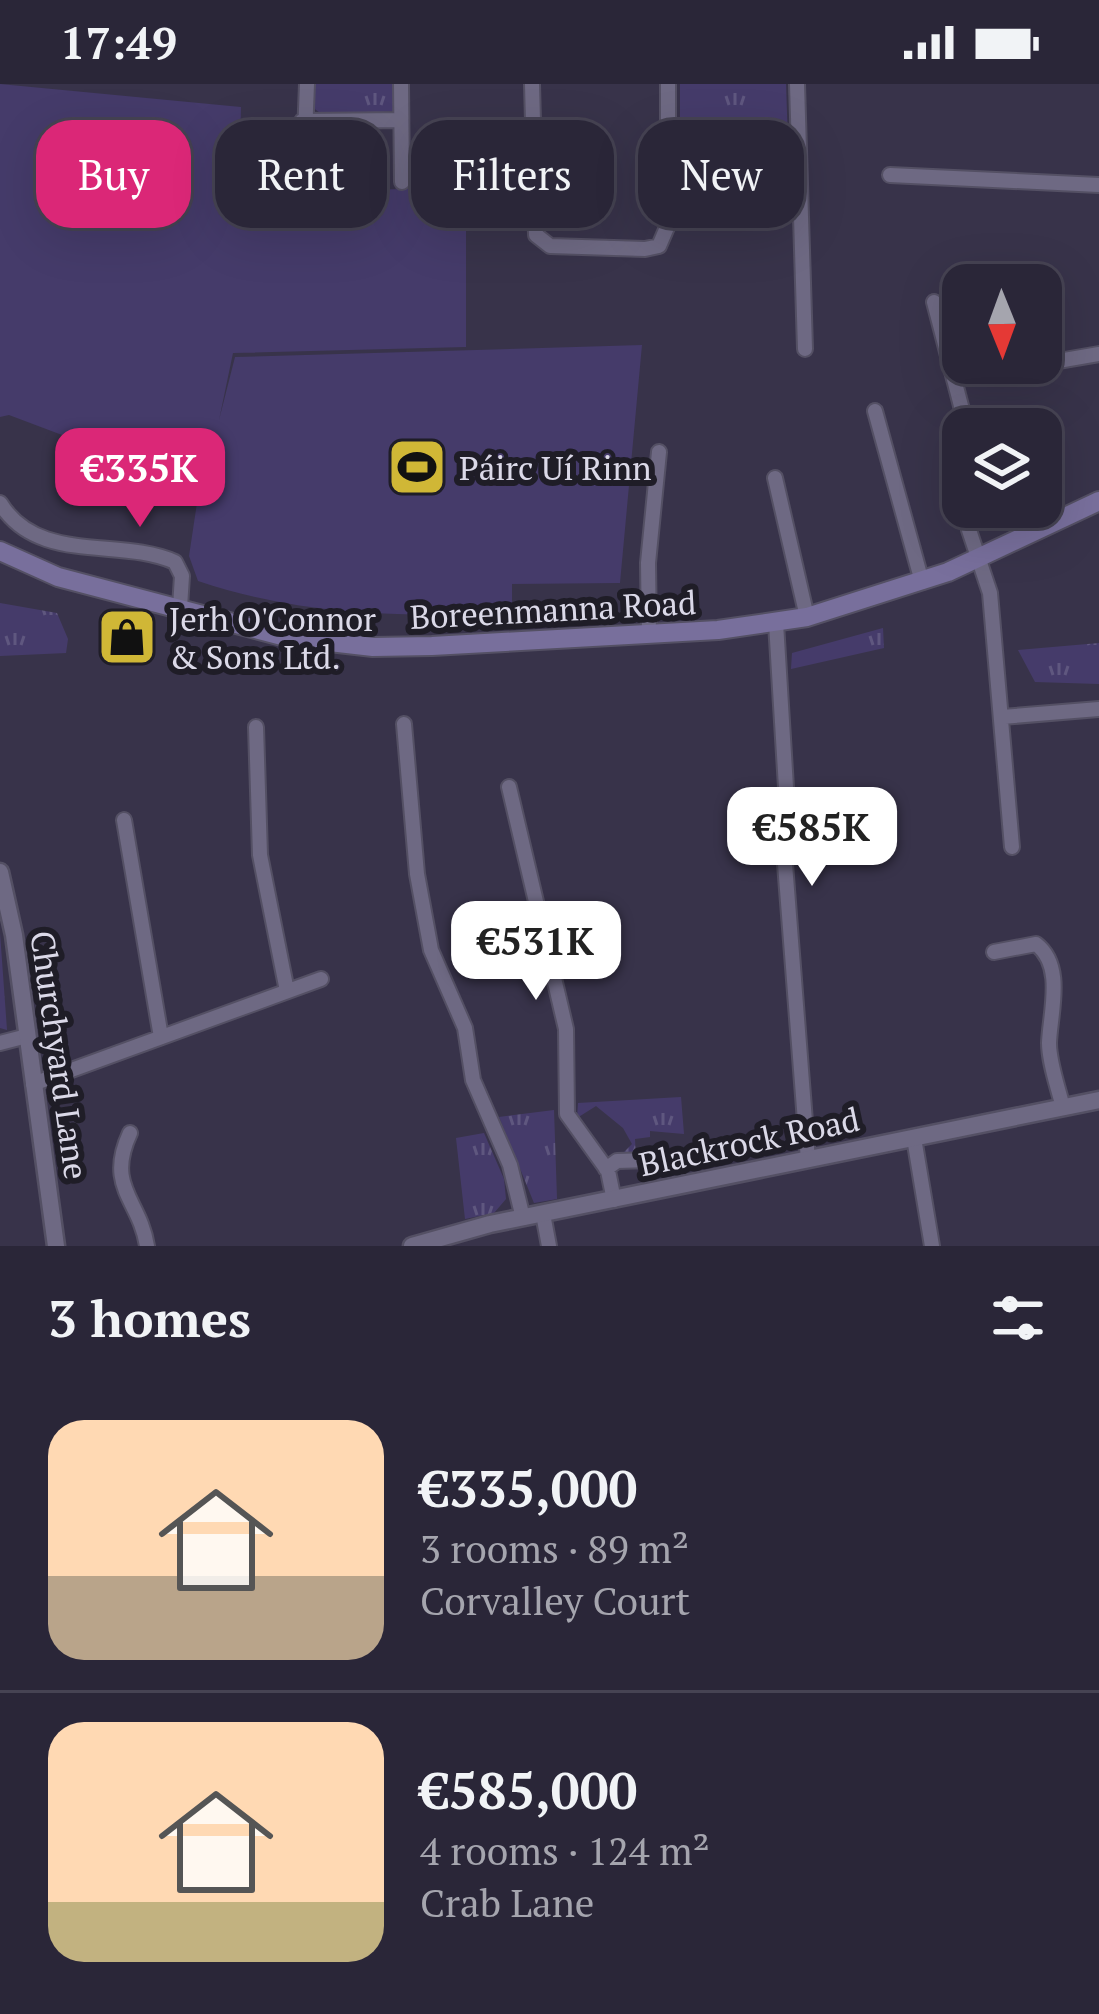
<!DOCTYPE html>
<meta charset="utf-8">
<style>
:root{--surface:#2a2638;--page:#363243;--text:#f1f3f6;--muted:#a5a5ae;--line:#464353;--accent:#db2777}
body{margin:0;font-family:"PT Serif",serif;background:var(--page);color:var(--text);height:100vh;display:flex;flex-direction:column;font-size:45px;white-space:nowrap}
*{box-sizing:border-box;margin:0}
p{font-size:39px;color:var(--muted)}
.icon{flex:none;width:66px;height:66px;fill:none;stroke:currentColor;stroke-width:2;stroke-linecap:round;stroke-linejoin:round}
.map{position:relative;height:1162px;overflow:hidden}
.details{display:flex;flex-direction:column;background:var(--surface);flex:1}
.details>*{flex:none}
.guide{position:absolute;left:36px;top:36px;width:1029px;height:108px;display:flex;gap:24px}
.needle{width:78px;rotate:179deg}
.tools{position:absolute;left:942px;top:180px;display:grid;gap:24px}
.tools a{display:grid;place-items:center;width:120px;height:120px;border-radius:24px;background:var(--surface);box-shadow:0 12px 48px #0002,0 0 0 3px var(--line);font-size:60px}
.price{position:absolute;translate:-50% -102px;padding:0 27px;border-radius:24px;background:#fff;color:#222;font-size:39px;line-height:78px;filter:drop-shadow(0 3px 6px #0008)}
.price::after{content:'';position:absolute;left:50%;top:72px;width:36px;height:27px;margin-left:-18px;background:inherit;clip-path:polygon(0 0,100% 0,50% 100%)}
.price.on{background:var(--accent);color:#fff}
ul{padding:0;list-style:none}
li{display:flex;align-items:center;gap:36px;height:300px;padding:0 48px}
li+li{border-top:3px solid var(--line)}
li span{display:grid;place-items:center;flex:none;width:336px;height:240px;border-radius:36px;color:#555}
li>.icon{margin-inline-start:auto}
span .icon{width:144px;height:144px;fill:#fffc;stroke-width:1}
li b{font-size:51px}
h2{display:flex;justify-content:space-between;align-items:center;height:144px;padding:0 48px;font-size:51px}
.tag{padding:0 42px;border-radius:36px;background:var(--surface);box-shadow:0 12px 48px #0002,0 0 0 3px var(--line);font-size:42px;line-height:108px}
.tag.on{background:var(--accent);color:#fff}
.status{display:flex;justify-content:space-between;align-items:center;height:84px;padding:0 60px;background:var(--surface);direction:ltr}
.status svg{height:33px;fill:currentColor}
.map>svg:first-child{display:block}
.grass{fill:url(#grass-tufts)}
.pitch{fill:#453b6a}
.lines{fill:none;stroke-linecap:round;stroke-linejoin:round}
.minor-casing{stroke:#545064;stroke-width:18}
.tertiary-casing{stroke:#545064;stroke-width:21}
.secondary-casing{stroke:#545064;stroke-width:22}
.minor{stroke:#6e6983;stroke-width:14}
.tertiary{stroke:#6e6983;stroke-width:16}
.secondary{stroke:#786f9c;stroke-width:18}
.labels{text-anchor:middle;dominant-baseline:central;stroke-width:12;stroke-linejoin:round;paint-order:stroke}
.poi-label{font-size:33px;fill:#dbd9e8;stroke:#1f1d27;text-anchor:start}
.street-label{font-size:33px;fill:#dbd9e8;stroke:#1f1d27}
</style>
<div class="status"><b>17:49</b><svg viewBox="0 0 49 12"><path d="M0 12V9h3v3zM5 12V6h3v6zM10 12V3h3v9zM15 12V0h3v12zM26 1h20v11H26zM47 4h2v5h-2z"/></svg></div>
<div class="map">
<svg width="1099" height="1162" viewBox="0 0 1099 1162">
<defs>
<pattern id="grass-tufts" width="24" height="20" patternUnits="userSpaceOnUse" patternTransform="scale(3)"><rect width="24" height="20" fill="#453b6a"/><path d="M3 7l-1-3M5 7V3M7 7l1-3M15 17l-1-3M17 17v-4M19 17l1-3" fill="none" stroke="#5f577f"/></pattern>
</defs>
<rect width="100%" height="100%" fill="#38334a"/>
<path class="grass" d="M314 0H395L394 27 323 31 312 23Z
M680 0H786L788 59 680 61Z
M0 519 57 529 68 555 66 569 0 572Z
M883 544 884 564 791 585 792 569Z
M1099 559V600L1035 598 1018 566Z
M0 849 7 946 0 944Z
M681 1013 684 1050 650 1047V1053L635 1055 636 1075 622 1070 632 1060 623 1044 596 1022 577 1034 578 1019Z
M554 1026 557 1115 534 1119 499 1033Z
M484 1049 504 1095 506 1115 494 1129 465 1135 456 1054Z"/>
<path class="pitch" d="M0 0 241 23 239 110 466 103V263L233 269 219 336 235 273 642 261 620 499 512 500V529C403 533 303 532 198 497L189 472 206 359 194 420 71 397 61 385 62 351 9 331 0 333Z"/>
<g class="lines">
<g class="minor-casing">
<path id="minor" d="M401 0 402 98
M532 0 536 151 550 162 645 165 659 162 668 141V0
M797 0 805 265
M302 37 401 36
M890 91 1099 101
M303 100 307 0
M934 218 967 345
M963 222 955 236 963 265
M970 279 1018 284 1099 270
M875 327 922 498
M775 394 807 533
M0 419C38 481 120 453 175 478L182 492 180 523
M969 423V446L990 509 1012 763
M776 539 787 720 782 741 808 1076
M649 549 648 479 659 368
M1002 633 1099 625
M404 640 417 790 431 866 465 944 473 996 510 1081 523 1134
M256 643 260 771 287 907
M509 703 566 945 567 1030 608 1087 614 1116
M124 736 161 953
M994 868 1036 860C1065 882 1050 929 1049 959 1049 979 1058 1003 1063 1024
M0 959 27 952
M33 1000 321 895
M130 1049C105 1103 140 1116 147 1162
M914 1054 932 1162
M606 1085 617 1077 685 1075
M543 1130 549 1162"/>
</g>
<g class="tertiary-casing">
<path id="tertiary" d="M0 788 14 851 56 1162
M412 1162 490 1140 1099 1016"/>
</g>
<g class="secondary-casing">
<path id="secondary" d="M0 467 58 493 286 553 373 563 432 562 718 546 807 533 948 488 1099 417"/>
</g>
<use href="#minor" class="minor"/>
<use href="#tertiary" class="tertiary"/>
<use href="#secondary" class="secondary"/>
</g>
<defs>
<g id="stadium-square" transform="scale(3)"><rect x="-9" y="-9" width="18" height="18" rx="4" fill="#d0b736" stroke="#1f1d27"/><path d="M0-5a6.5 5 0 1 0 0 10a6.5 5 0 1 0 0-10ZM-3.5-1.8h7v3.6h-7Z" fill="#111"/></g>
<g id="shop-square" transform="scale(3)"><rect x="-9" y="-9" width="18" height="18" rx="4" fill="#d0b736" stroke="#1f1d27"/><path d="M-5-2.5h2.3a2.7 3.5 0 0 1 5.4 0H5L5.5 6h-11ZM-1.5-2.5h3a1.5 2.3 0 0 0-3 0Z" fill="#111"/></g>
</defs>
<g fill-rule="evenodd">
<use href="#stadium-square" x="417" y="383"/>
<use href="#shop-square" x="127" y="553"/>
</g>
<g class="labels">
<g class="poi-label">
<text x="459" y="383">Páirc Uí Rinn</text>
<text x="169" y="534">Jerh O'Connor<tspan x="169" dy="38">&amp; Sons Ltd.</tspan></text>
</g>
<g class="street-label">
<text transform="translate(553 525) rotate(-3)">Boreenmanna Road</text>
<text transform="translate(60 971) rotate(82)">Churchyard Lane</text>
<text transform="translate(749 1057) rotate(-12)">Blackrock Road</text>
</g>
</g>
</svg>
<div class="tools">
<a><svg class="needle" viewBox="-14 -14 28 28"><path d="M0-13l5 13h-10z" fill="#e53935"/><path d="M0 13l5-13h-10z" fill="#a5a5ae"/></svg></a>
<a><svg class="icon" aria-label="layers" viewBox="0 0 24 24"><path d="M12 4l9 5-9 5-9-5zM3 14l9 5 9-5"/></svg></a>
</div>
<b class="price on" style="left:140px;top:446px">€335K</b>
<b class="price" style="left:812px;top:805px">€585K</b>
<b class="price" style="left:536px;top:919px">€531K</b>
<div class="guide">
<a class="tag on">Buy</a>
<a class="tag">Rent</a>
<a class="tag">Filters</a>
<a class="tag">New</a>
</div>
</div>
<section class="details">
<h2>3 homes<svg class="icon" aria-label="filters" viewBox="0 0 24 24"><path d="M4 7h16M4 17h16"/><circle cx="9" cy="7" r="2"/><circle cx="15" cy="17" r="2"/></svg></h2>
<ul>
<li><span style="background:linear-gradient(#ffd9b3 65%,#b9a48a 0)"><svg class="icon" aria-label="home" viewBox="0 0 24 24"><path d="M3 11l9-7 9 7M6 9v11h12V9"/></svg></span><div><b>€335,000</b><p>3 rooms · 89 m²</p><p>Corvalley Court</p></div></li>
<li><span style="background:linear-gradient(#ffd9b3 75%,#c2b280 0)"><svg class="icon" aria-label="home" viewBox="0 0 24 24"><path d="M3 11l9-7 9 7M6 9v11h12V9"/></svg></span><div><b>€585,000</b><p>4 rooms · 124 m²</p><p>Crab Lane</p></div></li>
</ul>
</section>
